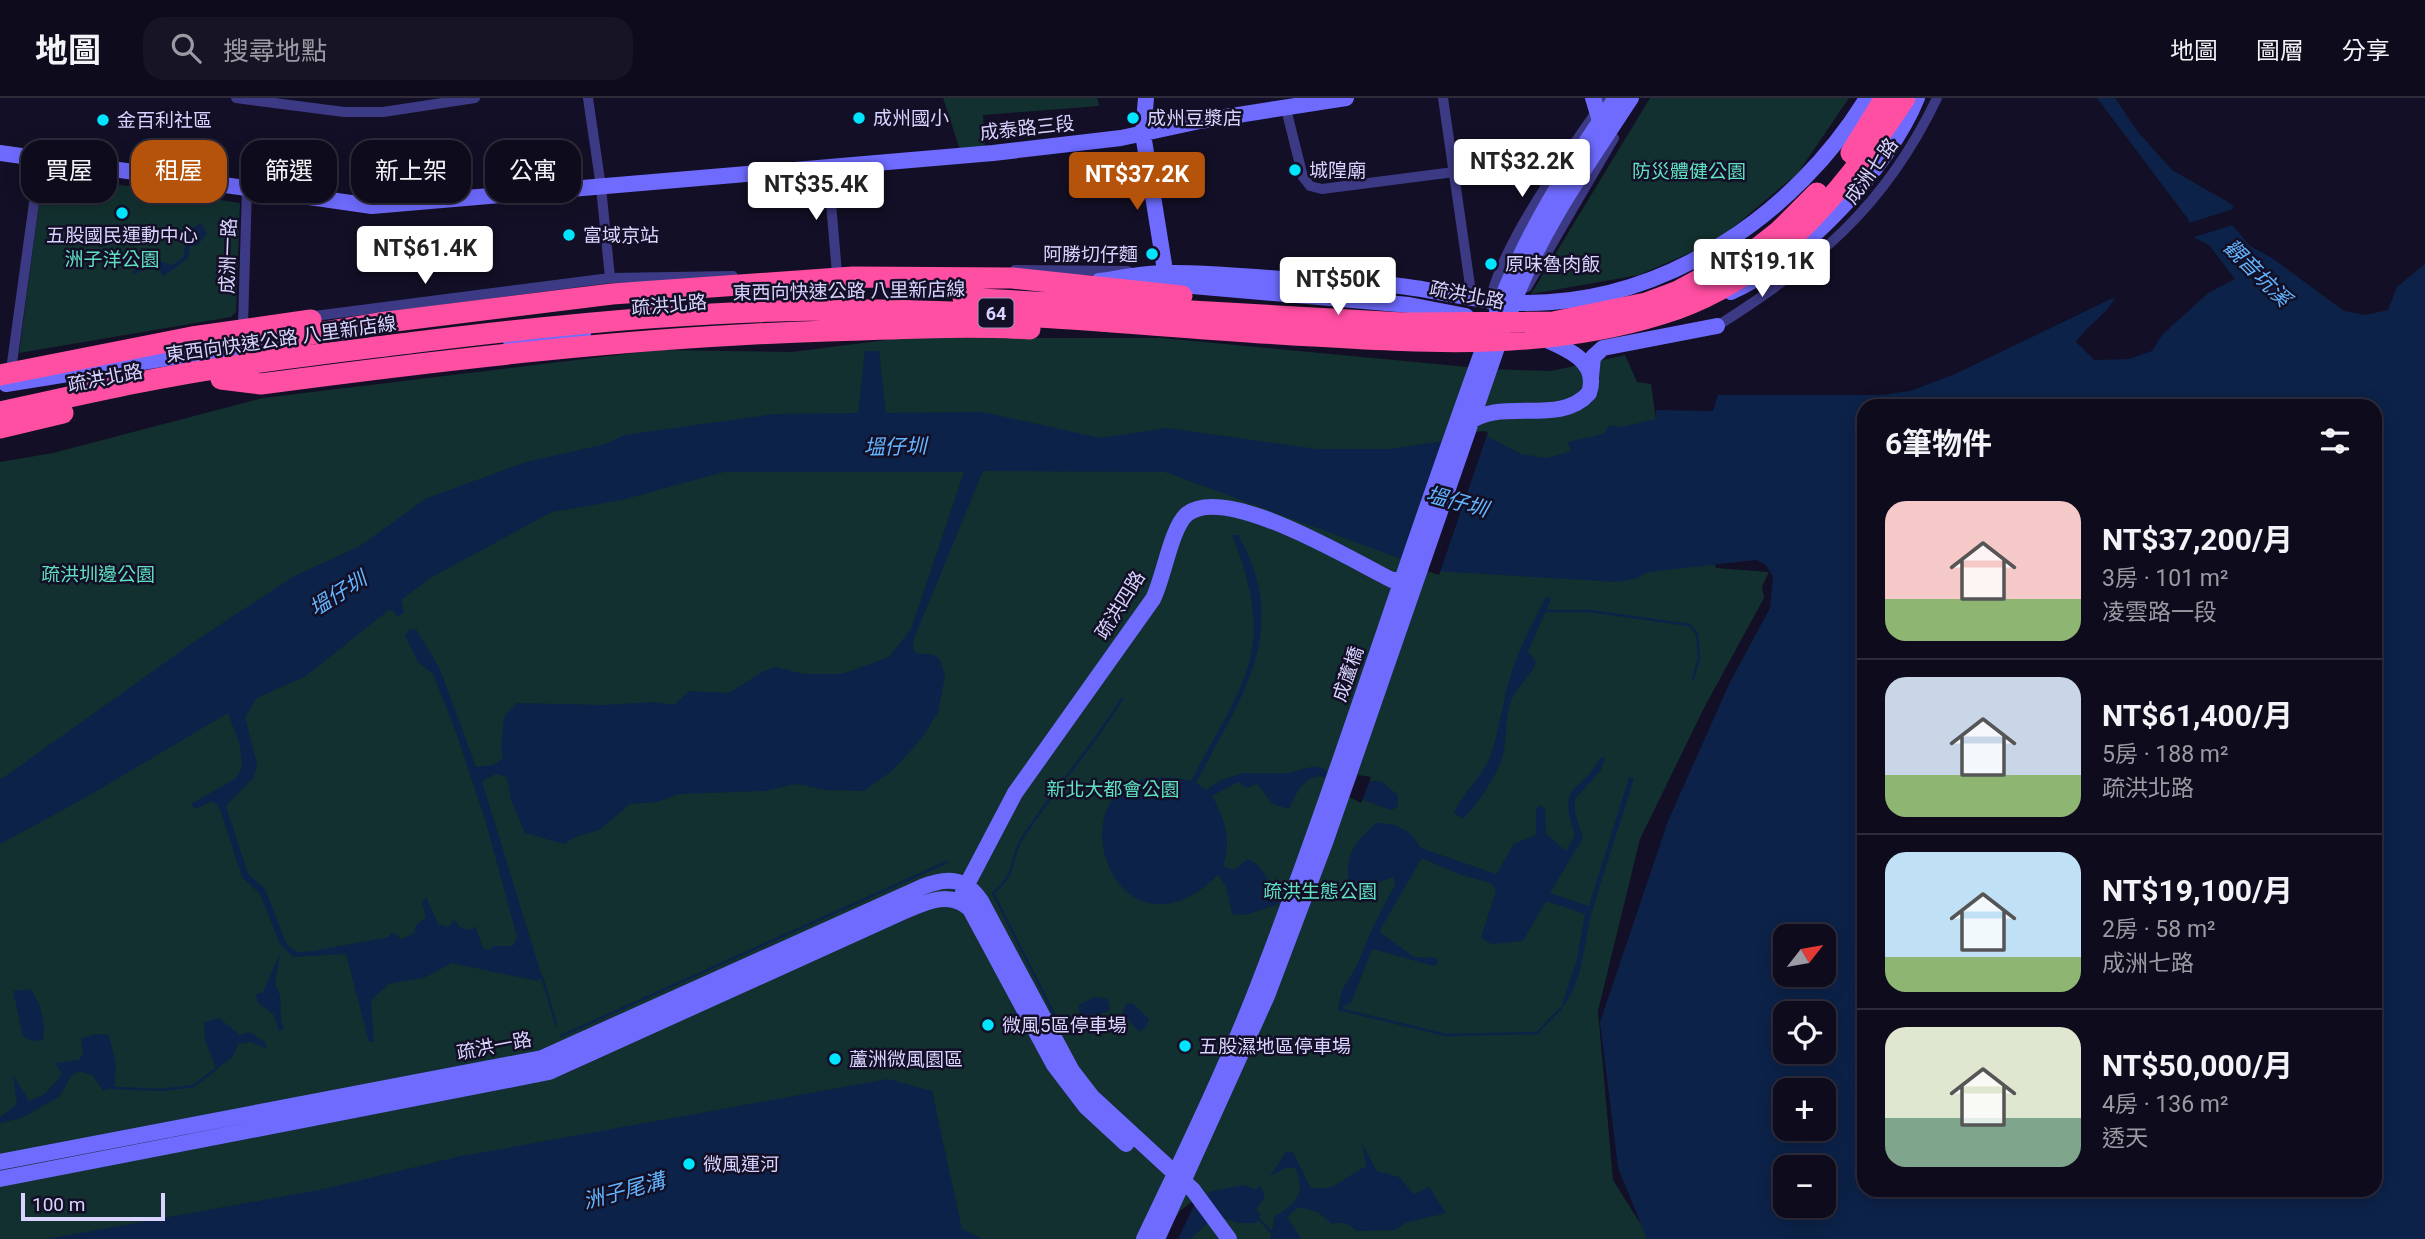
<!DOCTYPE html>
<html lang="zh-TW">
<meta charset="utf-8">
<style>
:root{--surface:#0e0b1c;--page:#171425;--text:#f1f3f6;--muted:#9b9ba3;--line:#2e2b3b;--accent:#b45309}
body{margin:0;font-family:Roboto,"Noto Sans TC",sans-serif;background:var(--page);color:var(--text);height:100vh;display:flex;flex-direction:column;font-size:26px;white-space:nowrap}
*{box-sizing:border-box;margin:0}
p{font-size:23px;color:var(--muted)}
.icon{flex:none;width:38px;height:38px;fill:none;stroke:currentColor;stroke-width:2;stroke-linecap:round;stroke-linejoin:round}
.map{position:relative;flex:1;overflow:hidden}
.details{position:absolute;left:1857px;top:301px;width:525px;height:798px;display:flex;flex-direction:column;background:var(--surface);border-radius:21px;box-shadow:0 4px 18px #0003,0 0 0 2px var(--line)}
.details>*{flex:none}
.top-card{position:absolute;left:21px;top:42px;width:665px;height:63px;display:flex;gap:14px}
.needle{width:46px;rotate:59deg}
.tools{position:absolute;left:1773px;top:826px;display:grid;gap:14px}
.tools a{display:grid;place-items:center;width:63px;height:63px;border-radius:14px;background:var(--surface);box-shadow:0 4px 18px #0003,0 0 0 2px var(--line);font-size:35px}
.scale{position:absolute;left:21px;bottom:18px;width:144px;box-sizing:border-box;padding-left:7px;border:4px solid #d9d4ff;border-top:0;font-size:19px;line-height:24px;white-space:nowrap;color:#d9d4ff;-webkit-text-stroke:5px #130f26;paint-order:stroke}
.price{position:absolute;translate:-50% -60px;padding:0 16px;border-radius:7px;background:#fff;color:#222;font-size:23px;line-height:46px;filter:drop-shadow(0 2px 4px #0008)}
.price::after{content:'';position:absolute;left:50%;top:42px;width:21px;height:16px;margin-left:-10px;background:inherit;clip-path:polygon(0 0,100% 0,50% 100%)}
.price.current{background:var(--accent);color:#fff}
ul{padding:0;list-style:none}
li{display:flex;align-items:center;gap:21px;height:175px;padding:0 28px}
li+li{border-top:2px solid var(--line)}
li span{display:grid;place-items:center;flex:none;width:196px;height:140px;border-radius:21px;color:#555}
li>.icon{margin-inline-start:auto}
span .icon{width:84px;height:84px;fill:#fffc;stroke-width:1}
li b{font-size:30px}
h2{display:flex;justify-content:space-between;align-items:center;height:84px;padding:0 28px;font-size:30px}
.pill{padding:0 24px;border-radius:21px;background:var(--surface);box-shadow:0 4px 18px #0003,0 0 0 2px var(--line);font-size:24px;line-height:63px}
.pill.current{background:var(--accent);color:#fff}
header{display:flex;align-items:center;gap:42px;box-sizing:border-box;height:98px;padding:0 35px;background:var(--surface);border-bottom:2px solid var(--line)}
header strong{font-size:33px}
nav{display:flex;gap:38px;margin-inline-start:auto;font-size:24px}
.search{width:490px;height:63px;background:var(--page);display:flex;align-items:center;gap:18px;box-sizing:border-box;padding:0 24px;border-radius:21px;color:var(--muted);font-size:26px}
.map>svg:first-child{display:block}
.green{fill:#12302f}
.water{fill:#0c2248;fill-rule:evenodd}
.pier{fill:#130f26}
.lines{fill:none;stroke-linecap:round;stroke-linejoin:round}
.stream{stroke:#0c2248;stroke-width:2.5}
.street{stroke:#3d3a85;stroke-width:10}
.secondary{stroke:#6f6bff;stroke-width:16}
.highway{stroke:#ff4fa3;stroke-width:21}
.poi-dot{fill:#00e5ff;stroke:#130f26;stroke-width:2.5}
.labels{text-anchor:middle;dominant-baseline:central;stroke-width:5;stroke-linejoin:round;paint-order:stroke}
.shield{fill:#130f26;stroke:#9e99be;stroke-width:2}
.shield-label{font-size:18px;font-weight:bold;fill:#d9d4ff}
.poi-label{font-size:19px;fill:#d9d4ff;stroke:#130f26;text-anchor:start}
.street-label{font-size:19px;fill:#d9d4ff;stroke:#130f26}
.park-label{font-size:19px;fill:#5fe0c0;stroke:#130f26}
.water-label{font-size:21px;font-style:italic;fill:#62b6ff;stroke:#130f26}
</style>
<header>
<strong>地圖</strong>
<div class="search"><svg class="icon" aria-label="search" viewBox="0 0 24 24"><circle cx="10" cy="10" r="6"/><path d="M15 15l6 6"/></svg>搜尋地點</div>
<nav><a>地圖</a><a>圖層</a><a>分享</a></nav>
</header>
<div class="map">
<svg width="2425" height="1141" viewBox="0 0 2425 1141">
<rect width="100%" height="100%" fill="#130f26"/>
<path class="green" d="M943 0H1097L1099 8 983 17 985 48 961 55Z
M1650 0H1849L1798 75 1717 143 1639 177 1531 196Z
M43 75 240 105 236 214 231 219 19 255Z
M902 240H1162L1489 271 1551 273 1625 257 1637 284 1651 286 1658 336 1716 470 1769 474 1762 488 1764 500 1705 608 1640 741 1598 913 1613 1082 1650 1141H0V364L53 355 263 300 659 252 792 254Z"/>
<path class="water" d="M2097 0H2115L2138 34 2172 72 2233 107 2230 124 2250 148 2272 160 2344 213 2365 217 2388 212 2397 189 2425 166V1141H1647L1618 1070 1600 924 1668 723 1730 584 1770 510 1773 479 1766 467 1756 462 1648 474 1638 480 1618 484 1434 473 1165 374 983 373 915 538 913 550 917 556H932L940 561 945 578 938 614 922 640 893 672 864 693 826 692 796 686 765 693 679 696 657 704 630 706 599 732 575 739 564 746 525 735 511 702 507 679 496 676 482 683 542 879 538 883 452 865 426 879 389 886 371 902 374 944H369L346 856 293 859 280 846 260 796 242 779 220 711 213 703 195 711 191 706 235 681 242 670 240 647 228 615 83 701 0 746V682L194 544 294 478 360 448 425 401 526 364 606 346 624 337 774 316 858 315 865 253H879L886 315 983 314 1100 340 1167 330 1317 351H1390L1485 337 1521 356 1547 360 1571 353 1568 344 1603 336 1610 327 1622 329 1656 321V312L1713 313 1718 297H1880L1910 293 1955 276 2115 199C2106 218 2088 226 2076 244L2094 262 2129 261 2152 253 2162 237 2208 195 2235 181 2209 147 2195 140 2188 121ZM1864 308H2375V1092H1864ZM724 374H964L911 531 889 559 842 576H804L776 569 762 574 729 595 689 593 674 607 654 604 603 607 517 605 504 618 501 649 503 660 493 667 476 669 440 571 416 531 409 532 405 538 418 564 433 576 456 634 486 725 517 839 513 848H493L489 852 483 850 475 828 471 832 461 830 454 822 448 829 438 826 426 799 422 804 426 819 417 826 413 836 401 841 393 834 388 839 314 853 297 854 287 847 265 791 248 776 226 708 254 679 257 666 245 619 257 600 306 578 390 511 398 519 404 515 401 502 430 480 552 414 622 402ZM1785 838H1824V877H1785ZM1785 915H1824V954H1785ZM1785 992H1824V1031H1785ZM1785 1069H1824V1108H1785Z
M201 125 207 135 198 147 190 148 188 160 163 179 159 170 153 167 133 177V173L156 162 172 167 183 160 188 132Z
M1232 437H1238C1294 533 1239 601 1196 685L1206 692 1221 682 1243 675H1288L1315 668 1327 672 1326 679C1304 675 1297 695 1289 711L1273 706 1257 686 1247 690 1238 684 1212 698C1225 722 1232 741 1223 768L1234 772 1248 761C1263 767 1268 786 1279 796V806L1246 817 1232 816 1226 788 1218 777C1105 888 1039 647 1191 683 1244 582 1278 554 1232 437Z
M1546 499H1550V504L1528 553 1536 565C1530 580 1515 589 1510 606 1504 625 1508 649 1500 666 1492 685 1477 706 1463 721L1454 715C1463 693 1483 679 1491 656 1499 633 1502 607 1509 583 1517 553 1532 526 1546 499Z
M1601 659H1605L1601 672 1575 701V715L1583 740 1550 795 1589 808 1629 679 1634 681C1620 725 1605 770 1592 814 1583 844 1584 887 1561 910L1577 861 1585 816 1546 803 1523 843 1492 846 1481 840 1496 792 1491 785 1458 776 1422 760 1381 830V835L1414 859 1436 860 1439 864 1434 868 1372 851 1351 905 1339 911C1340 887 1348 886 1357 867 1368 839 1380 813 1395 787L1393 779 1379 784 1365 797 1349 788C1345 756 1353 747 1376 725 1397 725 1410 731 1421 750L1496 776 1514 746 1536 737V711L1540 707 1545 710 1546 736 1566 753 1575 737C1557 682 1578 700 1601 659Z
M1358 681 1382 684 1398 697V709L1391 712 1352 698Z
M280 855 275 886C285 902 277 915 284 931L279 933 274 917 258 905 256 896 263 894Z
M30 891C41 904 46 926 43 942L31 943 23 938 13 893Z
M1094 899 1107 901 1110 907 1108 914 1086 918 1079 916V907Z
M1133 905 1149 921 1147 928 1139 934 1122 915 1126 906Z
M219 920 240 937 250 934 265 944 267 951 251 944 238 946 232 960 216 971 205 942 204 924Z
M97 936 109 937 116 967 114 990 103 992 93 978 80 973 71 978 60 998 22 1020 0 1025V1019L17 1006 13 977 29 1003 45 996 62 976 55 965 79 962 83 955 81 940Z
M888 981 932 993 962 1131 983 1141H47L324 1091 457 1059Z
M1362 1045 1377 1073 1399 1079 1414 1096 1429 1089 1446 1115 1405 1125 1396 1132 1356 1133C1350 1125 1342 1123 1332 1126L1318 1114 1298 1109 1287 1119 1301 1141H1270L1275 1118C1296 1107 1307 1093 1295 1070H1286L1270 1078 1286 1054H1293L1310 1089C1337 1096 1344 1077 1366 1069Z
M1243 1087 1255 1091 1261 1088 1265 1099 1256 1111 1261 1117 1256 1125H1240L1222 1120 1209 1124 1190 1141H1166L1182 1115 1209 1094Z"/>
<path class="pier" d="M2236 110V126L2191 140 2186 126Z
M1484 333 1488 334 1439 477 1403 465 1445 338Z
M1358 677 1371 679 1361 705 1349 699Z
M1198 1099 1178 1141H1162L1180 1113Z"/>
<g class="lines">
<path class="stream" d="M1545 513H1590L1689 527 1697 536 1699 560 1693 581
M542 879 556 926
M1339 911 1446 937 1537 935 1561 910
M1060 928 993 795C1020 773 1008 761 1023 739 1054 691 1093 649 1122 601
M561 938 947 764
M114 990 162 992 193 988 216 971
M1256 1118 1278 1141"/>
<path class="street" d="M236 0 344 14H383L475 0
M588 0 601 89 610 180
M1443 0 1472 201
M1286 11 1303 79 1310 88 1322 91 1454 74
M828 69 837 176
M1015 172 1128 173
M1527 189 1614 40
M1490 207C1496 153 1573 47 1606 0
M307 219 610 180 733 178
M243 227 247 90
M1717 228C1817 165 1885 109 1937 0
M12 265 40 61"/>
<path class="secondary" d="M1146 0 1143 36 1167 185
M1593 0 1600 23
M0 55 372 108 993 55 1121 40 1200 23 1346 0
M1099 183C1121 180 1144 175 1167 175 1211 174 1256 180 1300 182 1333 184 1367 184 1400 188 1443 193 1483 205 1526 205 1666 205 1796 116 1867 0
M1155 189 1181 187 1409 207 1466 218
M1731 194C1801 163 1888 71 1917 0
M1497 214C1525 136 1569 68 1616 0
M1510 214C1538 135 1586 69 1631 0
M511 243 583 236
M1591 279 1593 259 1603 250 1717 228
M6 286 254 246
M1467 326C1500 298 1560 329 1589 295 1600 263 1565 250 1542 240
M963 794 1015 695 1153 501C1164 479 1171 430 1187 416 1226 385 1353 463 1392 482H1404L1410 477
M0 1064 542 960 922 789C947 779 965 779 981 803L1072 973 1092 999 1193 1092 1229 1141
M0 1081 549 974 907 812C928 803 951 793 970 811L1054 967 1086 1009 1126 1046
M1144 1141C1185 1055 1227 969 1261 880 1343 667 1410 449 1489 235
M1157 1141 1267 898 1326 742 1502 235"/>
<path class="highway" d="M1851 55 1885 0
M963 200 1403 225 1553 224 1646 205 1678 193 1756 151 1779 133 1817 95
M244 247 379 225 612 196 853 179 1012 180 1182 198
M0 277 192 239 311 222
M221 281 261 286C450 261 637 239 828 233 894 231 963 227 1030 231
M0 314C75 298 151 280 227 269 291 259 354 252 417 244 570 225 726 210 880 212 1024 214 1168 230 1312 238 1431 245 1547 252 1662 216 1773 182 1844 93 1905 0
M0 330 63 315"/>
</g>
<g class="poi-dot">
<circle cx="859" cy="20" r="7"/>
<circle cx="1133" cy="20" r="7"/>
<circle cx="103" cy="22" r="7"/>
<circle cx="1295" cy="72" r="7"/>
<circle cx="122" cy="115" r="7"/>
<circle cx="569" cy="137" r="7"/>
<circle cx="1152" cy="156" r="7"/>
<circle cx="1491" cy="166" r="7"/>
<circle cx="988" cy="927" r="7"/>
<circle cx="1185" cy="948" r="7"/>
<circle cx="835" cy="961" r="7"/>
<circle cx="689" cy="1066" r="7"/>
</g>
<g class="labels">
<rect class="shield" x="978.5" y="200.5" width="35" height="29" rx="5"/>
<g class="shield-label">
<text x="996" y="215">64</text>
</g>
<g class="poi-label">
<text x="873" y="20">成州國小</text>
<text x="1147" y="20">成州豆漿店</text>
<text x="117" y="22">金百利社區</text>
<text x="1309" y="72">城隍廟</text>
<text x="122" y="137" text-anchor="middle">五股國民運動中心</text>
<text x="583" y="137">富域京站</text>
<text x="1138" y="156" text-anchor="end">阿勝切仔麵</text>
<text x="1505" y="166">原味魯肉飯</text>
<text x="1002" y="927">微風5區停車場</text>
<text x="1199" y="948">五股濕地區停車場</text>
<text x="849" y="961">蘆洲微風園區</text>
<text x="703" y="1066">微風運河</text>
</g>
<g class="street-label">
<text transform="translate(1027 30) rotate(-6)">成泰路三段</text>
<text transform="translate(1871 73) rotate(-54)">成洲七路</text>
<text transform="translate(228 158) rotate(-88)">成洲一路</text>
<text transform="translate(849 193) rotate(-1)">東西向快速公路 八里新店線</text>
<text transform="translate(1467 197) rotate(11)">疏洪北路</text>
<text transform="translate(669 207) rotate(-5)">疏洪北路</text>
<text transform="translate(281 241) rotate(-8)">東西向快速公路 八里新店線</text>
<text transform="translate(105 280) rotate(-11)">疏洪北路</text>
<text transform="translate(1120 507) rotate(-58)">疏洪四路</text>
<text transform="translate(1348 576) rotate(-71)">成蘆橋</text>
<text transform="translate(494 948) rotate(-11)">疏洪一路</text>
</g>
<g class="park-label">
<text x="1689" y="73">防災體健公園</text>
<text x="112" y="161">洲子洋公園</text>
<text x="98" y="476">疏洪圳邊公園</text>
<text x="1113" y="691">新北大都會公園</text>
<text x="1320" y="793">疏洪生態公園</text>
</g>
<g class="water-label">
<text transform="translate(2257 175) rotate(45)">觀音坑溪</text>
<text transform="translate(895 349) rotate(-1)">塭仔圳</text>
<text transform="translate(1457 404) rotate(15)">塭仔圳</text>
<text transform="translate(338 496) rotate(-32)">塭仔圳</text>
<text transform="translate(624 1093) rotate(-15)">洲子尾溝</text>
</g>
</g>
</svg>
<div class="tools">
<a><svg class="needle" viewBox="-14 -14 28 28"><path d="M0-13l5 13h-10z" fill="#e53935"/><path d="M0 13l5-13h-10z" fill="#9b9ba3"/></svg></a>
<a><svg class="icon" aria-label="locate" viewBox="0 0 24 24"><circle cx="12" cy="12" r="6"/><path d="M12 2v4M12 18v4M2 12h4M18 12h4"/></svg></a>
<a>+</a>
<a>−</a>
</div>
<div class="scale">100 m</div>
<b class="price" style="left:1522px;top:101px">NT$32.2K</b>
<b class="price current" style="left:1137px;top:114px">NT$37.2K</b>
<b class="price" style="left:816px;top:124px">NT$35.4K</b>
<b class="price" style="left:425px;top:188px">NT$61.4K</b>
<b class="price" style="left:1762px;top:201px">NT$19.1K</b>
<b class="price" style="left:1338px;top:219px">NT$50K</b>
<div class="top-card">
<a class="pill">買屋</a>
<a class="pill current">租屋</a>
<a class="pill">篩選</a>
<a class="pill">新上架</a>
<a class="pill">公寓</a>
</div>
<section class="details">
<h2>6筆物件<svg class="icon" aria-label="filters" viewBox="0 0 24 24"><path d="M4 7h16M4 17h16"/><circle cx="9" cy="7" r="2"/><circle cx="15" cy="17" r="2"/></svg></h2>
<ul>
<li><span style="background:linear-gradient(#f6c9c9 70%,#8fb573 0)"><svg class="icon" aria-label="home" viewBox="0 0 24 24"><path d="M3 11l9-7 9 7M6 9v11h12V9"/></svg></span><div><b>NT$37,200/月</b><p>3房 · 101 m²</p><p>凌雲路一段</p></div></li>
<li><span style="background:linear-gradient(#c9d6e8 70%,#8fb573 0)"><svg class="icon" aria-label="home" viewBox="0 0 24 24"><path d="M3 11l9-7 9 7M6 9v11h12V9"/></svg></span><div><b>NT$61,400/月</b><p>5房 · 188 m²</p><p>疏洪北路</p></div></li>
<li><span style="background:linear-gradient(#bfe0f5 75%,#8fb573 0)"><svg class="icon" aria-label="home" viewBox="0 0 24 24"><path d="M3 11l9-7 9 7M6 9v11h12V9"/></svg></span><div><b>NT$19,100/月</b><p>2房 · 58 m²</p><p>成洲七路</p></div></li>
<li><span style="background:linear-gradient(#dfe7d0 65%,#7fa58c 0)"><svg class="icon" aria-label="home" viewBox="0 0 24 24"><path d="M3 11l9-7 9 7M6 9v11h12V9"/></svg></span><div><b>NT$50,000/月</b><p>4房 · 136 m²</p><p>透天</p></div></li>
</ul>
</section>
</div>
